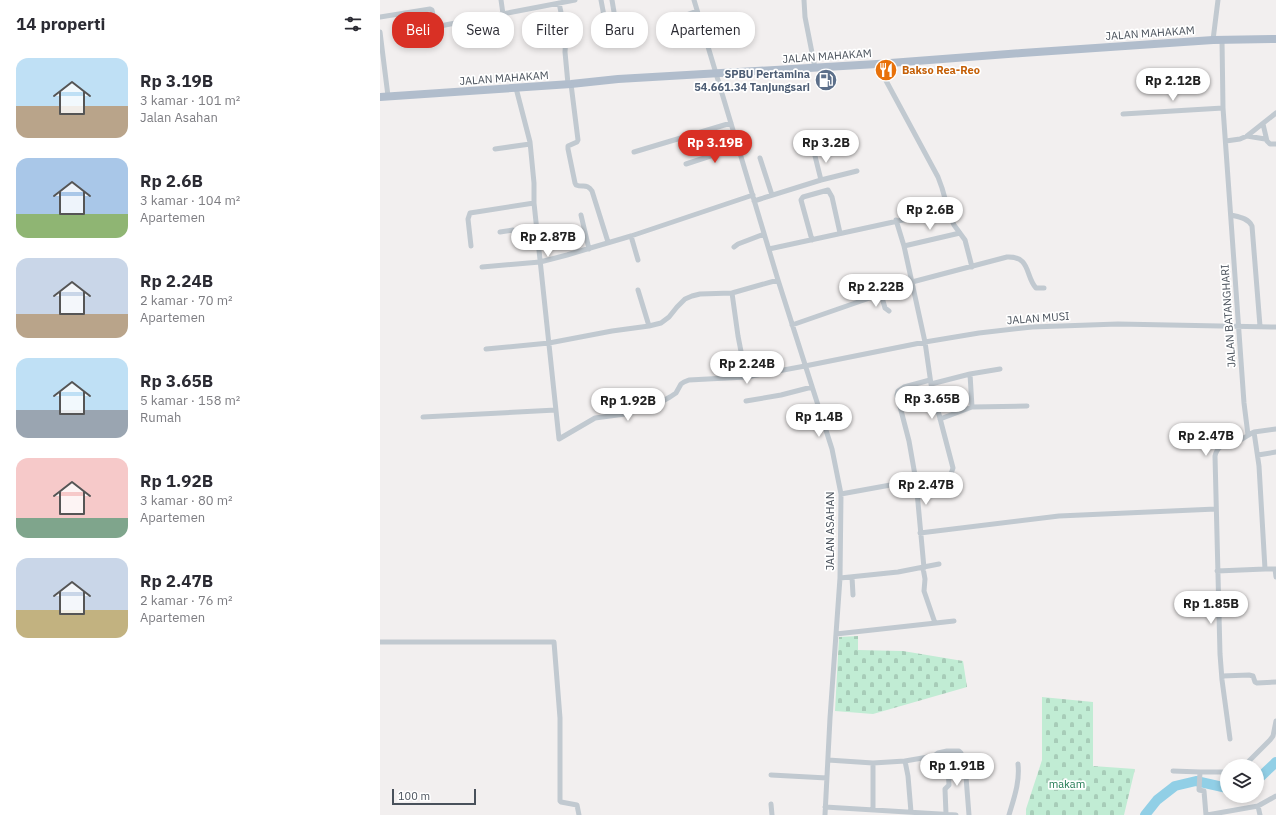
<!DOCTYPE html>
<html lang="id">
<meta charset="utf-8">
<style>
:root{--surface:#fff;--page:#f7f7f7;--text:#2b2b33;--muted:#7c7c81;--accent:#d93025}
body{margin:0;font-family:"IBM Plex Sans",sans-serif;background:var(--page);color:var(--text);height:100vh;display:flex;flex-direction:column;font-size:15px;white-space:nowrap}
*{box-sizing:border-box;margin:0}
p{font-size:13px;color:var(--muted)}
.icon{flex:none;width:22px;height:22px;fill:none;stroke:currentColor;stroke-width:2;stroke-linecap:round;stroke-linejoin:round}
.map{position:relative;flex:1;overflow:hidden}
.details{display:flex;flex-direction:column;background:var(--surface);width:380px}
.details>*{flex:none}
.top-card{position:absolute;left:12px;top:12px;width:380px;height:36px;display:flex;gap:8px}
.controls{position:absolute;left:840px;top:759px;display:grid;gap:8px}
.controls a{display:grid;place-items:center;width:44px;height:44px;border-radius:50%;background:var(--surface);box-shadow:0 2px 6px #0003;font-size:20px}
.scale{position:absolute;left:12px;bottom:10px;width:84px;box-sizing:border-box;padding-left:4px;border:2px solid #49515b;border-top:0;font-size:11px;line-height:14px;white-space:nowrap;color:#49515b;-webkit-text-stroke:3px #fff;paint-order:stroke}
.price{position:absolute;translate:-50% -34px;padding:0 9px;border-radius:14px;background:#fff;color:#222;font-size:13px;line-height:26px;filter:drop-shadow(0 1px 2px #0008)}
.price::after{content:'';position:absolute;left:50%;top:24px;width:12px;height:9px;margin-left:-6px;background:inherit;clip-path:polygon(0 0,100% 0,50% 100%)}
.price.selected{background:var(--accent);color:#fff}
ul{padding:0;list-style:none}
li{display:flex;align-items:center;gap:12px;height:100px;padding:0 16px}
li span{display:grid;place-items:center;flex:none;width:112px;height:80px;border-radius:12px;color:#555}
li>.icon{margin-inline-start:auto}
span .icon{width:48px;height:48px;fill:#fffc;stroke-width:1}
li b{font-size:17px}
h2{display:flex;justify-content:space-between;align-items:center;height:48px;padding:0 16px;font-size:17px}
.pill{padding:0 14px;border-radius:16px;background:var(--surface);box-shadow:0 2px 6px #0003;font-size:14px;line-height:36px}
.pill.selected{background:var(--accent);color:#fff}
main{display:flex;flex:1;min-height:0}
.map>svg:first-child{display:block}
.cemetery{fill:url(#cemetery-stones)}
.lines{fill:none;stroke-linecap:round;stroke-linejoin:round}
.river{stroke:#91cfe6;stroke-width:10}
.minor{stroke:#c1c9d0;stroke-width:5}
.primary{stroke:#b1bdcc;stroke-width:8}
.labels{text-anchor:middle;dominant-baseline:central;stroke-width:3.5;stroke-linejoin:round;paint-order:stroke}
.street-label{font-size:11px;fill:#49515b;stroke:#fff}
.food-label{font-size:11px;font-weight:bold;fill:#c56008;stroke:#fff;text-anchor:start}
.service-label{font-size:11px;font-weight:bold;fill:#4e5e75;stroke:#fff;text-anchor:end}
.park-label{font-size:11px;fill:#1e7850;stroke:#fff}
</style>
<main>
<section class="details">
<h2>14 properti<svg class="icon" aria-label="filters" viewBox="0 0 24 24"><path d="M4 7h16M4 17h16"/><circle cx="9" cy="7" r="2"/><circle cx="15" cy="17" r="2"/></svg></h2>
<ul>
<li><span style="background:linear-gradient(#bfe0f5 60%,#b9a48a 0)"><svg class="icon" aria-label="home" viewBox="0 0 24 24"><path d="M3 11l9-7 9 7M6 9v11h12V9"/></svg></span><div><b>Rp 3.19B</b><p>3 kamar · 101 m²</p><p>Jalan Asahan</p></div></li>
<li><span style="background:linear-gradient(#a9c7e8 70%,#8fb573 0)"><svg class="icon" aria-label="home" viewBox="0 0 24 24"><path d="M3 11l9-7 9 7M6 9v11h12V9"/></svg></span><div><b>Rp 2.6B</b><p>3 kamar · 104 m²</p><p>Apartemen</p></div></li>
<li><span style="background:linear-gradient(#c9d6e8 70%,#b9a48a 0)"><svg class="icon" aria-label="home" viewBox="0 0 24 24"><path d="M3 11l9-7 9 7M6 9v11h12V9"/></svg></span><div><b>Rp 2.24B</b><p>2 kamar · 70 m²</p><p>Apartemen</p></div></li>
<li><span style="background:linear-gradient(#bfe0f5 65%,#9aa5b1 0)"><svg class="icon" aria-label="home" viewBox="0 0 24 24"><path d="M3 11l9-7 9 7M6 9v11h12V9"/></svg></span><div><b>Rp 3.65B</b><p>5 kamar · 158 m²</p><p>Rumah</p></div></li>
<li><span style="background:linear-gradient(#f6c9c9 75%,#7fa58c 0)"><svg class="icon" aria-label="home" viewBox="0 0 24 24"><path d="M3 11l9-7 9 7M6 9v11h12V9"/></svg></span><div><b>Rp 1.92B</b><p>3 kamar · 80 m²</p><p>Apartemen</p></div></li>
<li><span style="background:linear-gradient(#c9d6e8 65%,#c2b280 0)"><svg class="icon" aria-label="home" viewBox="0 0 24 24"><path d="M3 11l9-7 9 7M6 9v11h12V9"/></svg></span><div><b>Rp 2.47B</b><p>2 kamar · 76 m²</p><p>Apartemen</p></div></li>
</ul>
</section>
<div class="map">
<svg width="896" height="815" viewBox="0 0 896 815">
<defs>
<pattern id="cemetery-stones" width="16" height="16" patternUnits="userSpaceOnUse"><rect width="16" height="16" fill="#c1ecd4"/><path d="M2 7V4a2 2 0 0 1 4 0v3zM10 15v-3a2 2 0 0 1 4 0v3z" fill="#a7ccb8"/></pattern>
</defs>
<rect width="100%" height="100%" fill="#f2efef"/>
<path class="cemetery" d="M478 636V650L523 651 583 661 587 687 493 714 455 711 459 637Z
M662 697 713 702V766L755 769 744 815H646V809L662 760Z"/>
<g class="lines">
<path class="river" d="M877 780 896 762
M765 815 777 800 795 786 816 781 847 788"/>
<path class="minor" d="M121 0 123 14
M221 0 224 16
M232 0 234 12
M314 0 398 280 452 449 461 494 460 578 450 718 445 815
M424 0 425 17 435 68
M179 3 186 36 185 52 188 84
M0 17 50 9 52 10 55 23 60 26 195 0
M287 22 317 11
M0 32 8 96
M833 40 838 0
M842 40 843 108 864 403 868 435
M497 64 558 177 562 188 570 216 574 225 585 240 592 267
M191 84 198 140 197 142 188 146V149L195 183 196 185C203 188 207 183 212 191L228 242
M136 88 150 142 154 183V203L179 439 215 418 245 414 277 404 290 397 296 393 301 384 304 382 309 380 366 377 425 366 545 342 599 333 652 327 738 324 896 327
M743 114 843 108
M883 124 887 141 890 144H896
M867 136 885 139
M846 141 860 139 867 136 896 113
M115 149 150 144
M254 152 351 123
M434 152 441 180
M380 158 392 195
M306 164 358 147
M374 201 441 180 477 171
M201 215 209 249
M851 215C859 217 868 218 872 226L880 326
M120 232 133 230 137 242 158 239
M251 236 258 260
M432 240 421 200 423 197 448 190 452 197 460 233
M91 246 88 219 90 213 154 203
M524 246 580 233
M354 247 358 244 384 234
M389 249 541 216 568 209
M102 267 160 262 187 255 251 236 373 195
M258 290 269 326
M352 293 358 336 366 377
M501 294 505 308 509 311
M412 325 504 293 532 282 627 257C651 256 645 276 656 288H664
M106 349 169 343 232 331 269 326 281 323 289 317 297 307 305 299 312 296 320 294 352 293 398 280
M590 374 592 407
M551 384 590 374 620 369
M366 401 401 395 432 387
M43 417 176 410
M560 419 592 407 647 406
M874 432 896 429
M878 455 896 452
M461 494 571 474 573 468 551 384 545 342 524 246 516 220
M540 533 679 516 836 509
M543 568 545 579 544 591 555 623
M544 568 536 481 529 441 517 395 518 391 524 387 550 380
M895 569 896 577
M837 571 885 569
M472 577 473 595
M460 578 518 572 559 564
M456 634 574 621
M0 642H174L180 718V801L181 802 197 805 199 815
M842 676 869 675 873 676 875 682 877 683 896 682
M850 739 842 680 840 654 835 456C838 442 850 445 860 440 865 438 869 434 874 432L879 466 885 569H896
M567 751H579L581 753 583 773 586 777 589 815
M448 760 493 763
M525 761 528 776 531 812
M864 766 890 740 893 736 896 721
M793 771 820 772
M391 775 447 778
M391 804 392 815
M878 806 880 815
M445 807 576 815
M493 810V763L525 761 554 756 558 753 567 751 569 785 565 789 566 814
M629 815C634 798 640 782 638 764
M826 815 824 791 819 790 820 772H847
M827 815 878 806 896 796"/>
<path class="primary" d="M0 97 191 84 238 79 497 64 642 53 833 40 896 39"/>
</g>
<defs>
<g id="restaurant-disc" transform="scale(1.15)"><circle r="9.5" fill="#e8710a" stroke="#fff"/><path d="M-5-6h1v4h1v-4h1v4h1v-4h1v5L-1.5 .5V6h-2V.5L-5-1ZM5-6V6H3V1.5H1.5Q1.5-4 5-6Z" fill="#fff"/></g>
<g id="fuel-disc" transform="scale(1.15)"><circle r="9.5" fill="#5c6f8a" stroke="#fff"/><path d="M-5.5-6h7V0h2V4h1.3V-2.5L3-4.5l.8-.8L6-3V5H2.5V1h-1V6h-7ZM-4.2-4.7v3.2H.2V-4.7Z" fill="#fff"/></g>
</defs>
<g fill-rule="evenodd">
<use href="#restaurant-disc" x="506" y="70"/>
<use href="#fuel-disc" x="446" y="80"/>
</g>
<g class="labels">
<g class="street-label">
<text transform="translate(770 33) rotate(-4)">JALAN MAHAKAM</text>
<text transform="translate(447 56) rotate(-4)">JALAN MAHAKAM</text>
<text transform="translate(124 78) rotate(-4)">JALAN MAHAKAM</text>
<text transform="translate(848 316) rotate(-94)">JALAN BATANGHARI</text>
<text transform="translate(658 318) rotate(-4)">JALAN MUSI</text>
<text transform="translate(450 531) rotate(-90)">JALAN ASAHAN</text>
</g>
<g class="food-label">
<text x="522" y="70">Bakso Rea-Reo</text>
</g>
<g class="service-label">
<text x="430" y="74">SPBU Pertamina<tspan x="430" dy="13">54.661.34 Tanjungsari</tspan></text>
</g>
<g class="park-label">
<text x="687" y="784">makam</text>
</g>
</g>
</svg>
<div class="controls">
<a><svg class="icon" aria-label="layers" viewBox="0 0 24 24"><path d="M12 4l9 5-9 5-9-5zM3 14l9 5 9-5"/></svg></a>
</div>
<div class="scale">100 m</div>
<b class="price" style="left:793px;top:102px">Rp 2.12B</b>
<b class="price selected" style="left:335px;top:164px">Rp 3.19B</b>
<b class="price" style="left:446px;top:164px">Rp 3.2B</b>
<b class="price" style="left:550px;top:231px">Rp 2.6B</b>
<b class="price" style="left:168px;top:258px">Rp 2.87B</b>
<b class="price" style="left:496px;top:308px">Rp 2.22B</b>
<b class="price" style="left:367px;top:385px">Rp 2.24B</b>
<b class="price" style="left:552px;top:420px">Rp 3.65B</b>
<b class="price" style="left:248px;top:422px">Rp 1.92B</b>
<b class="price" style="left:439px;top:438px">Rp 1.4B</b>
<b class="price" style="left:826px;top:457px">Rp 2.47B</b>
<b class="price" style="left:546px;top:506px">Rp 2.47B</b>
<b class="price" style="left:831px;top:625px">Rp 1.85B</b>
<b class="price" style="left:577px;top:787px">Rp 1.91B</b>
<div class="top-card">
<a class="pill selected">Beli</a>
<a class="pill">Sewa</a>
<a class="pill">Filter</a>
<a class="pill">Baru</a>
<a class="pill">Apartemen</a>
</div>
</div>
</main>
